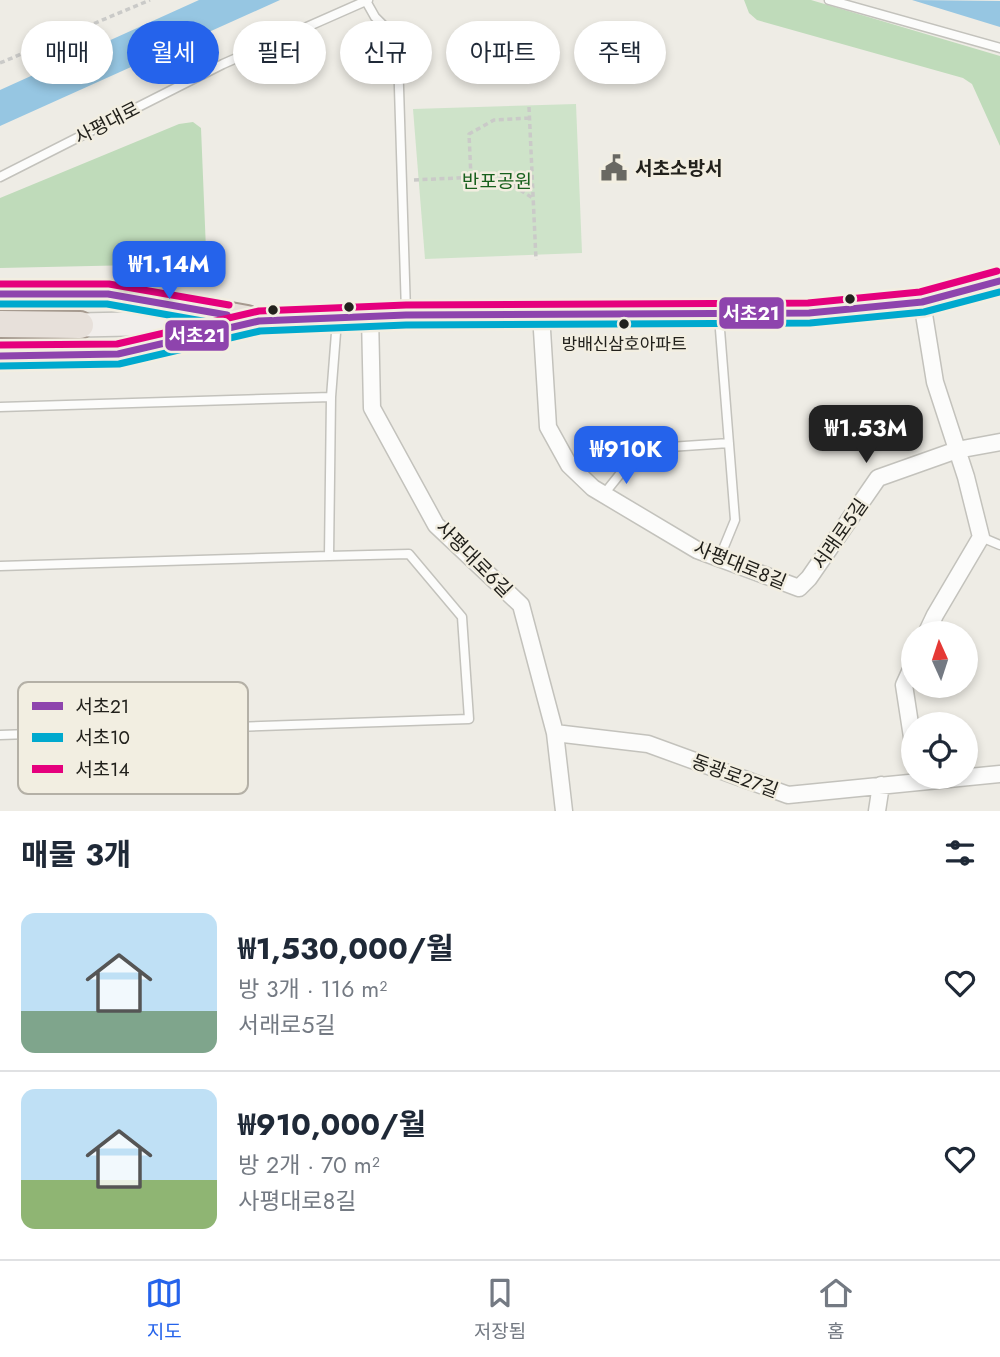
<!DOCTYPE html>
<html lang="ko">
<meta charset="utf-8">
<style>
:root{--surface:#fff;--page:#f6f6f7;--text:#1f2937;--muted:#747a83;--line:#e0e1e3;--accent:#2563eb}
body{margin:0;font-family:Jost,"Noto Sans KR",sans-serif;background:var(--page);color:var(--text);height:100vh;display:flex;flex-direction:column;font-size:26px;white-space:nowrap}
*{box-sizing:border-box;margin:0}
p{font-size:23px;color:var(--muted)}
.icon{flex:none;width:38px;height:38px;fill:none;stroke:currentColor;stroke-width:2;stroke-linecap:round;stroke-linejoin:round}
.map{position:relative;height:811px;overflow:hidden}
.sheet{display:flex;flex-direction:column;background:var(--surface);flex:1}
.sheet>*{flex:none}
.top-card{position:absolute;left:21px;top:21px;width:959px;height:63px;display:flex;gap:14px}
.needle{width:46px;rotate:357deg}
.buttons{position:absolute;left:901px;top:621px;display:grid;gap:14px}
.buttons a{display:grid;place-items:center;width:77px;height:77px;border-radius:50%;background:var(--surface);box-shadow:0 4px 10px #0003;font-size:35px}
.price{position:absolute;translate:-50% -60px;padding:0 16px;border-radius:14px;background:var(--accent);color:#fff;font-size:23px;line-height:46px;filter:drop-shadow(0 2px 4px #0008)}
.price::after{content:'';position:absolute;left:50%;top:42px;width:21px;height:16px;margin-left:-10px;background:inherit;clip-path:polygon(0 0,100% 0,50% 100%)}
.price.selected{background:#222;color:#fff}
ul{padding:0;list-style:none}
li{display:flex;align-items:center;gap:21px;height:175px;padding:0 21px}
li+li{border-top:2px solid var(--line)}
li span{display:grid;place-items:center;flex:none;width:196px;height:140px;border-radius:14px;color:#555}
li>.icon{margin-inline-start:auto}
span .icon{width:84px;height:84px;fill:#fffc;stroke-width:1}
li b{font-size:30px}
h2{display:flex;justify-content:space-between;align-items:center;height:84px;padding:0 21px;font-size:30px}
.tag{padding:0 24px;border-radius:32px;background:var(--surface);box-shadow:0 4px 10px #0003;font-size:24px;line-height:63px}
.tag.selected{background:var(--accent);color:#fff}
.tab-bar{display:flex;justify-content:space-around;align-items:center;height:98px;border-top:2px solid var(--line);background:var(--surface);font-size:19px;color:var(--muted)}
.tab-bar a{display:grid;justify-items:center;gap:4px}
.tab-bar .selected{color:var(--accent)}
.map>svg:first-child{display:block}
.green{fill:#cee3c9}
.forest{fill:#bfdbba}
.water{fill:#96c6e2}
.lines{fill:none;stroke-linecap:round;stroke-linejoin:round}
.lane-casing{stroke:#c3c2bc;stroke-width:11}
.street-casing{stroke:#c3c2bc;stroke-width:19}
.secondary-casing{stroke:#c3c2bc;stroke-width:26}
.primary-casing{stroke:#a69a8f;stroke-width:30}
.path{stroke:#cacac8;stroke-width:3.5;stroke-dasharray:5 3.5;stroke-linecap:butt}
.lane{stroke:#fcfcfb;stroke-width:8}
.street{stroke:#fcfcfb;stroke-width:16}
.secondary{stroke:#f1eeeb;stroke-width:23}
.primary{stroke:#e7e0da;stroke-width:26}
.bus-1-casing{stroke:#f2eee1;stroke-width:12}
.bus-2-casing{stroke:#f2eee1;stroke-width:12}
.bus-3-casing{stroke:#f2eee1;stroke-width:12}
.bus-1{stroke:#8e44ad;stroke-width:7}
.bus-2{stroke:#00a9ce;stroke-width:7}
.bus-3{stroke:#e5007d;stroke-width:7}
.bus-dot{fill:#22211c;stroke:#f2eee1;stroke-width:2.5}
.labels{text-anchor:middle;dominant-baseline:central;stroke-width:5;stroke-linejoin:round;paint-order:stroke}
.bus-label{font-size:17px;fill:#22211c;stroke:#f2eee1}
.street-label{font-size:19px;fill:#22211c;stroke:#f2eee1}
.poi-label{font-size:19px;font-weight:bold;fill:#22211c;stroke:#f2eee1;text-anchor:start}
.park-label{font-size:19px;fill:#18601d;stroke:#f2eee1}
.key{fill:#f2eee1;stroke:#b4b0a6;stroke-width:2}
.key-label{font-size:19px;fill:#22211c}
.line-badge{stroke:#f2eee1;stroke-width:2.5}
.badge-label{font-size:19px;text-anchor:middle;font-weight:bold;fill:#fff}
</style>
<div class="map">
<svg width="1000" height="811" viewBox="0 0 1000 811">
<rect width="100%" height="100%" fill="#eeece5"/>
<path class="green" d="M576 104 582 253 425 259 413 109Z"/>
<path class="forest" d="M744 0H811L1000 56V146L972 84 963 78 757 20 749 13Z
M193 122 201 128 206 250 201 258 183 264 0 268V198L179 124Z"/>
<path class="water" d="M199 0H280L0 126V90Z
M912 0 1000 1V27Z"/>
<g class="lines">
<g class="lane-casing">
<path id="lane" d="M829 0 1000 48
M366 1 375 17 394 36 398 56 406 312
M0 177 223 64 368 0
M719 317 735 520 719 559
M331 397 337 320
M0 407 331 397 329 556 0 566
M604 494 640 449 729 443
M981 537 1000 545
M0 735 469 719 462 617 409 554 329 556"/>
</g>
<g class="street-casing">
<path id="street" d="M922 302 935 382 966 477 981 537 935 615 926 634
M541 314 548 427 569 465 593 488 697 550 799 588 809 578 878 478 957 450 1000 442
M370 316 372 408 436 525 521 605 555 733 564 811
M914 663 904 685 914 750
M555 733 648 744 788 795 1000 774
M877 811 881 785"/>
</g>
<g class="secondary-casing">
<path id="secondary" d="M80 325 224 322"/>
</g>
<g class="primary-casing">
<path id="primary" d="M0 294H108L247 319
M0 324 80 325
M0 356 118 354 259 321 406 315 809 313 922 302 1000 281"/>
</g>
<path class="path" d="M0 63 150 0
M529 107 536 260
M471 177 469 134 494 120 530 118
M414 180 499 176 534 199"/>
<use href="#lane" class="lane"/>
<use href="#street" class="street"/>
<use href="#secondary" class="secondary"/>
<use href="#primary" class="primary"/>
<g class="bus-1-casing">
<path id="bus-1" d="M0 294H108L227 315
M0 356 118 354 259 321 406 315 809 313 922 302 1000 281"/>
</g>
<g class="bus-2-casing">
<path id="bus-2" d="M0 304H107L225 325
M0 366 119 364 260 331 406 325 810 323 924 312 1000 292"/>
</g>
<g class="bus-3-casing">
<path id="bus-3" d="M0 284H109L229 305
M0 345 117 344 259 311 406 305 808 303 920 292 997 271"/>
</g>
<use href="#bus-1" class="bus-1"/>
<use href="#bus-2" class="bus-2"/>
<use href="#bus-3" class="bus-3"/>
</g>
<defs>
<g id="civic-bare" transform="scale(2.1)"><path d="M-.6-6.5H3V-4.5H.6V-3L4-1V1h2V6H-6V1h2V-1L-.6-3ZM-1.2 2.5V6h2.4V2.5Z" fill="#696862" stroke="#f2eee1" stroke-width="2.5" paint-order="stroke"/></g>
</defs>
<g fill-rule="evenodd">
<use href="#civic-bare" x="614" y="168"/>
</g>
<g class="bus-dot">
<circle cx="850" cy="299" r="6"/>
<circle cx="349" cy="307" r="6"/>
<circle cx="273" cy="310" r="6"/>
<circle cx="624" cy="324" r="6"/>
</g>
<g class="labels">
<g class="bus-label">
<text x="624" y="344">방배신삼호아파트</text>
</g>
<g class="street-label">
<text transform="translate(107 123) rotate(-27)">사평대로</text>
<text transform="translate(840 534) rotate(-55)">서래로5길</text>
<text transform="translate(474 559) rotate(45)">사평대로6길</text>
<text transform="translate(740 565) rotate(22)">사평대로8길</text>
<text transform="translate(735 776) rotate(20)">동광로27길</text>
</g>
<g class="poi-label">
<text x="635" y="168">서초소방서</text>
</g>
<g class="park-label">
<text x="497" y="181">반포공원</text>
</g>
</g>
<rect x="18" y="682" width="230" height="112" rx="10" class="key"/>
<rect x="32" y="702" width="31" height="8" fill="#8e44ad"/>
<rect x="32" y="733" width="31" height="9" fill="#00a9ce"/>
<rect x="32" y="765" width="31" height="8" fill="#e5007d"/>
<g class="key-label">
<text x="75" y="713">서초21</text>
<text x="75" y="744">서초10</text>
<text x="75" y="776">서초14</text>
</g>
<g class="line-badge">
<rect x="718" y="296" width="67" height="34" rx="7" fill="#8e44ad"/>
<rect x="164" y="319" width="66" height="33" rx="7" fill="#8e44ad"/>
</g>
<g class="badge-label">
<text x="751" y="320">서초21</text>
<text x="197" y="342">서초21</text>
</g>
</svg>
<div class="buttons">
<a><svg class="needle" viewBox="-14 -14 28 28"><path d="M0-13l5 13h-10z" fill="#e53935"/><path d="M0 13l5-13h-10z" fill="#747a83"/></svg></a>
<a><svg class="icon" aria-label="locate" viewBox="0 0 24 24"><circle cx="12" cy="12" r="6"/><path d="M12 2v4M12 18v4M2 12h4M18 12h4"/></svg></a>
</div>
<b class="price" style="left:169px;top:301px">₩1.14M</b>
<b class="price selected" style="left:866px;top:465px">₩1.53M</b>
<b class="price" style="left:626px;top:486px">₩910K</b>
<div class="top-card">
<a class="tag">매매</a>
<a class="tag selected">월세</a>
<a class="tag">필터</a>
<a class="tag">신규</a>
<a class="tag">아파트</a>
<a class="tag">주택</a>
</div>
</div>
<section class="sheet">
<h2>매물 3개<svg class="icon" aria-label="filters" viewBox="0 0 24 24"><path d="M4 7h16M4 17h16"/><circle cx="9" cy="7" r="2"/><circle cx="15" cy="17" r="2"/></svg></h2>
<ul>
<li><span style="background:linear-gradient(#bfe0f5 70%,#7fa58c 0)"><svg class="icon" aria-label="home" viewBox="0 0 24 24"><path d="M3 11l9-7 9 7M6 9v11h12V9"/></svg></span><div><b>₩1,530,000/월</b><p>방 3개 · 116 m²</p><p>서래로5길</p></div><svg class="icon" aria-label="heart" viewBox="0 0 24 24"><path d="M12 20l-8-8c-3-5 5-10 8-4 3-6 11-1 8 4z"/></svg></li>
<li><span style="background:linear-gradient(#bfe0f5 65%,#8fb573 0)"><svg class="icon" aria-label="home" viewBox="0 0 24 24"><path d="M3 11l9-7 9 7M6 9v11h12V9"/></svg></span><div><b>₩910,000/월</b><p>방 2개 · 70 m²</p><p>사평대로8길</p></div><svg class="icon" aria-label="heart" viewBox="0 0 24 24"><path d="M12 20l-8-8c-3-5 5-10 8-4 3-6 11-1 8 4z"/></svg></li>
</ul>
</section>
<nav class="tab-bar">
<a class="selected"><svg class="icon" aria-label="map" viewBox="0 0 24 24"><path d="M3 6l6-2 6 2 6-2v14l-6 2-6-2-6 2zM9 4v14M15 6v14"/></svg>지도</a>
<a><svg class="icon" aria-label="saved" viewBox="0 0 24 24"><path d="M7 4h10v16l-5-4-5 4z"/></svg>저장됨</a>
<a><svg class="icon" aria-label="home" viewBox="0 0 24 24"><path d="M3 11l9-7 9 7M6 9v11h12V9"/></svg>홈</a>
</nav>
